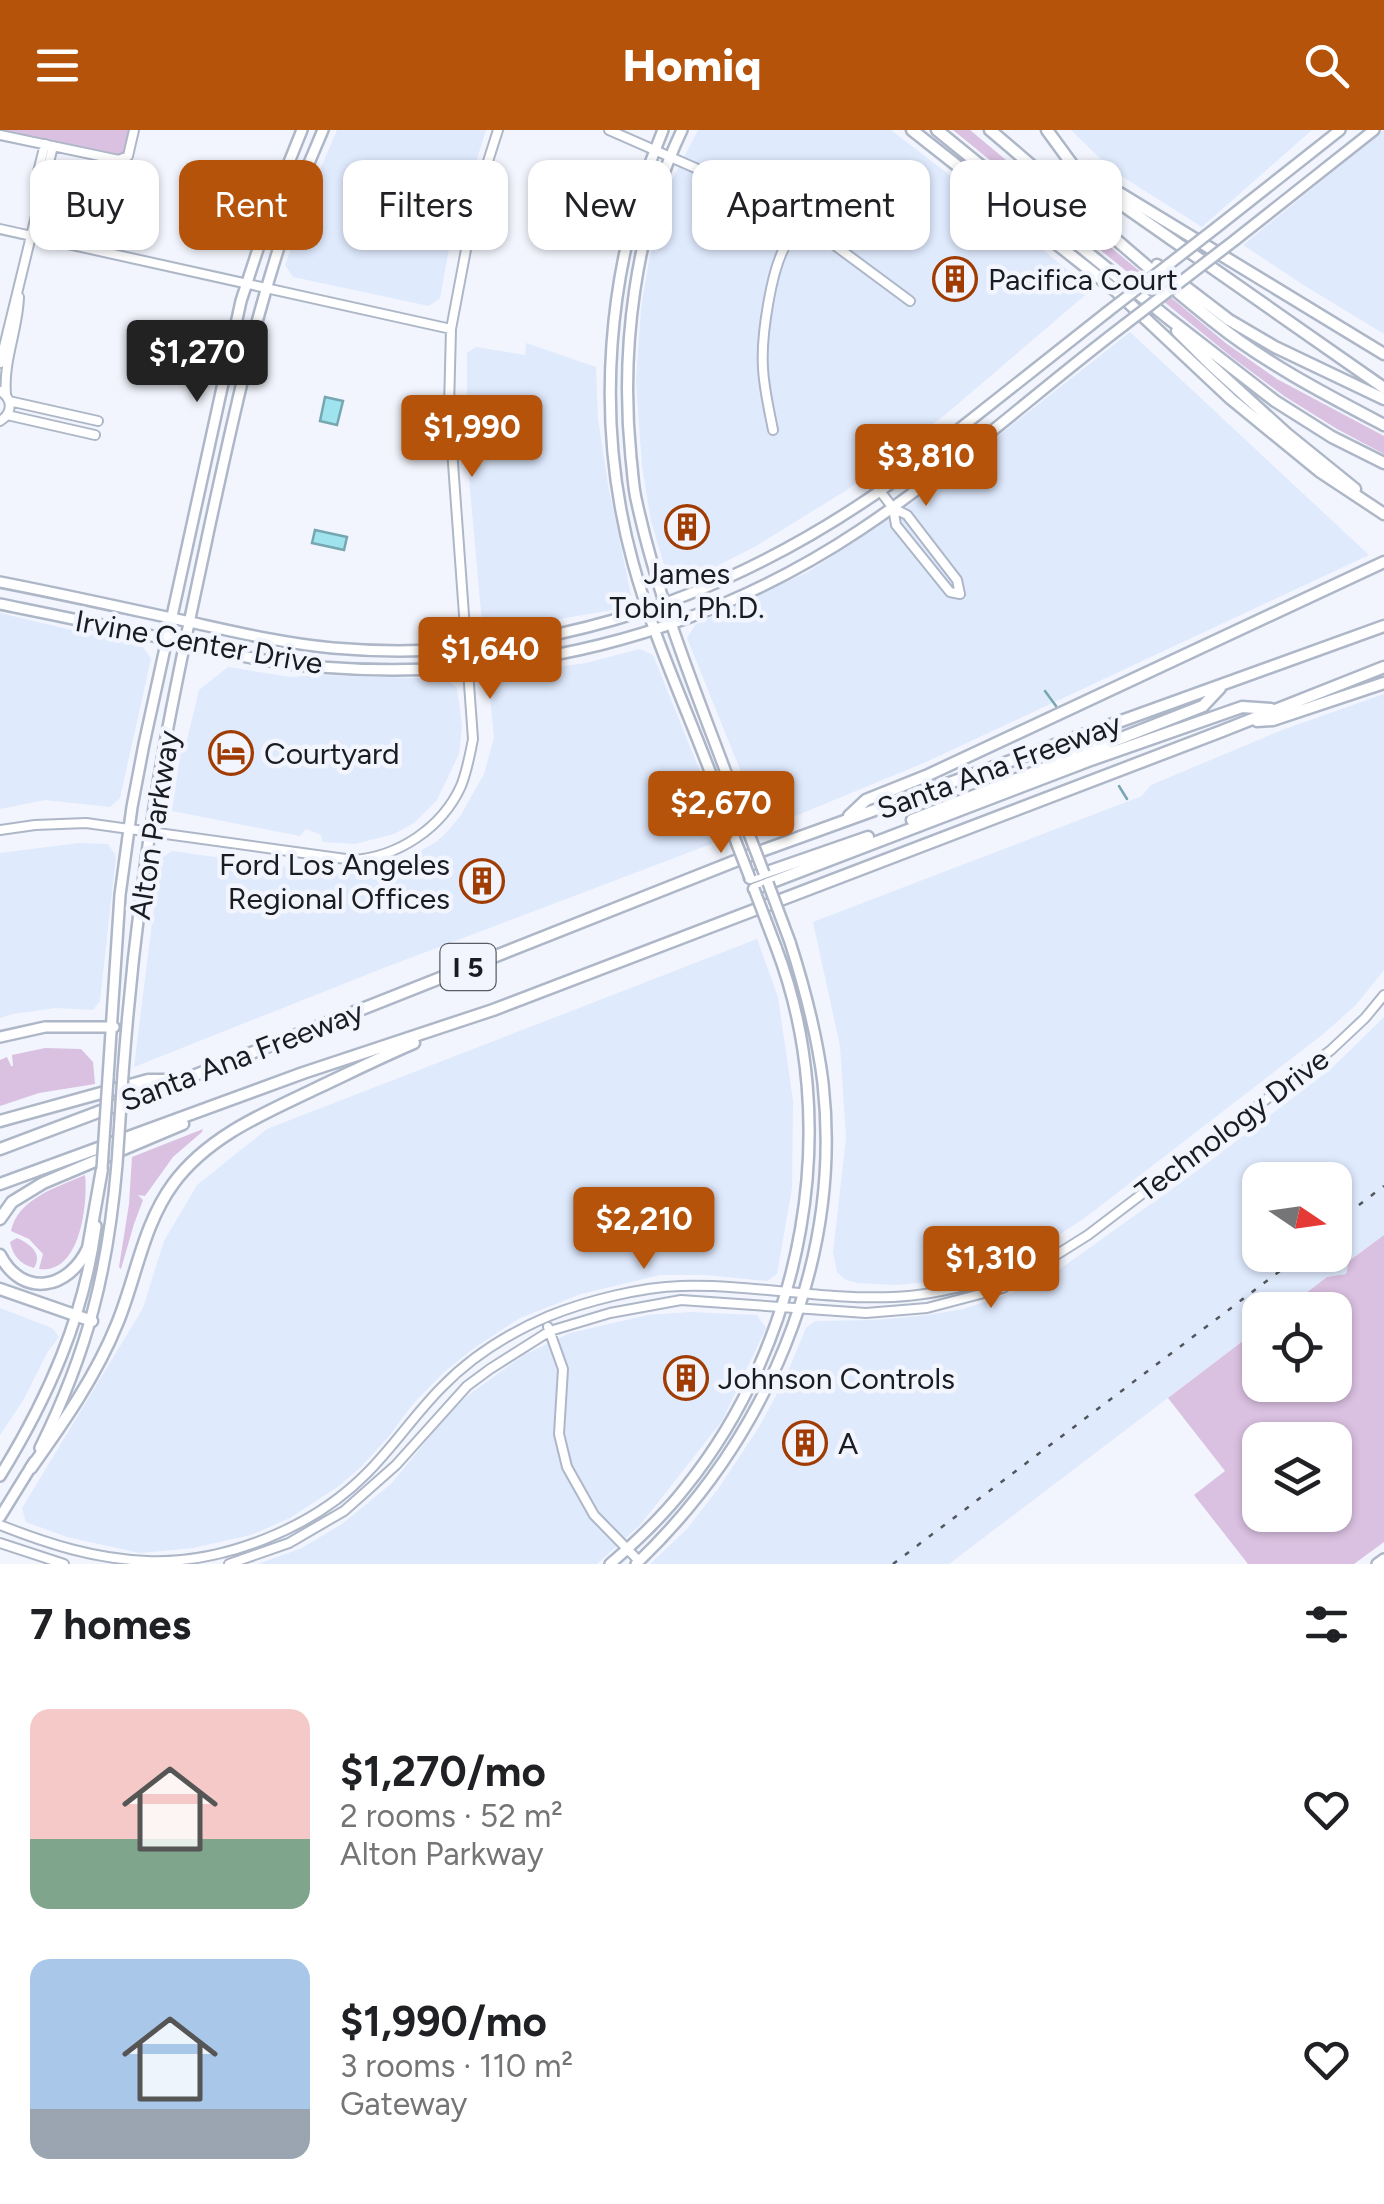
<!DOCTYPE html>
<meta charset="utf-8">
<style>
:root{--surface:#fff;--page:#f2f2f2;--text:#202124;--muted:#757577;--accent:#b45309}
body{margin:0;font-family:Figtree,sans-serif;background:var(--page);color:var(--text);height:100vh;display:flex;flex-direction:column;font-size:38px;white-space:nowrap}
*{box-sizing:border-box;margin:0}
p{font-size:32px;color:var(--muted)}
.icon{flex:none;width:55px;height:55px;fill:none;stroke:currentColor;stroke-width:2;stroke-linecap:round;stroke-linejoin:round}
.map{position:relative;height:1434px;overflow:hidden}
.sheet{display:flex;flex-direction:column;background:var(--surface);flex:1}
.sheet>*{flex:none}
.hud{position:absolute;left:30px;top:30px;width:1325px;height:90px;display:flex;gap:20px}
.needle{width:65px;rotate:103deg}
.fabs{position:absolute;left:1242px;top:1032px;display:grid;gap:20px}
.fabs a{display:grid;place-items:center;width:110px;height:110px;border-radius:20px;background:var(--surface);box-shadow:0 2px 8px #0004;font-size:50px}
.price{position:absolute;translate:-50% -85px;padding:0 22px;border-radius:10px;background:var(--accent);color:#fff;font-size:32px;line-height:65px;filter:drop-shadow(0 2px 5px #0008)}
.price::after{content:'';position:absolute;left:50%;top:60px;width:30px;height:22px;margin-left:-15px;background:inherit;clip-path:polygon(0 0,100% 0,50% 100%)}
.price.selected{background:#222;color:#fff}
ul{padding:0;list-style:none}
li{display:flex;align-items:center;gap:30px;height:250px;padding:0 30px}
li span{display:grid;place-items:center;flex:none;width:280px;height:200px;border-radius:20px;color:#555}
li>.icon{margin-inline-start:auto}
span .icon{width:120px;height:120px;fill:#fffc;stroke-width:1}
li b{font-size:42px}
h2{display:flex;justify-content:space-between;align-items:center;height:120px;padding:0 30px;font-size:42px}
.tag{padding:0 35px;border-radius:20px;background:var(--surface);box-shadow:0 2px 8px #0004;font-size:35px;line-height:90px}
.tag.selected{background:var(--accent);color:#fff}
header{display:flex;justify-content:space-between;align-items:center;height:130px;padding:0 30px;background:var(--accent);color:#fff;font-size:45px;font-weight:800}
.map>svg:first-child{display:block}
.built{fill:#dfeafd;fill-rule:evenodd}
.green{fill:#dac0e1;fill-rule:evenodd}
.water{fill:#9ee3ed;stroke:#76a7b0;stroke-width:2.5}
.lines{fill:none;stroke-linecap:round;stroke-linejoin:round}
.stream{stroke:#76a7b0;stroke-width:2.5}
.minor-casing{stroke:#aeb7c8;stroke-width:12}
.major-casing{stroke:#aeb7c8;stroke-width:14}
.highway-casing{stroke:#aeb7c8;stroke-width:15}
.minor{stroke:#fff;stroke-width:8}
.major{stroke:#fff;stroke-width:9}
.highway{stroke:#fff;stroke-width:10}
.rail{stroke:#52555c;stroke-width:2.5;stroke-dasharray:5 10;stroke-linecap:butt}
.major-bridge-casing{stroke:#aeb7c8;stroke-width:14;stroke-linecap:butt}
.major-bridge{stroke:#fff;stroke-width:9}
.labels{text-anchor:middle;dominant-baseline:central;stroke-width:9;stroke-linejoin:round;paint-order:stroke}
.shield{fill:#f2f5fd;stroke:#5a5d64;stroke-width:2.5}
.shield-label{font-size:28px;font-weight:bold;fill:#191c22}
.poi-label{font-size:30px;fill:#191c22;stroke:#f2f5fd;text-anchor:start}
.street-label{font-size:30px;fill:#191c22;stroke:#f2f5fd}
</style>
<header><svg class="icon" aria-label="menu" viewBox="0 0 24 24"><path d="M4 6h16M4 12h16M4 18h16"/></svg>Homiq<svg class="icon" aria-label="search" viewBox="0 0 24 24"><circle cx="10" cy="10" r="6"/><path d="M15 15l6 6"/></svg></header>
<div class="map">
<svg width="1384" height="1434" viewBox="0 0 1384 1434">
<rect width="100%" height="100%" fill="#f2f5fd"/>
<path class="built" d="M337 0H486L449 119 440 168 429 176 293 147 285 135 315 52Z
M698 0H891L1004 87 1091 160 946 284 850 358 756 416 682 454 668 448 651 391 642 337 636 252 641 178 649 131 671 52Z
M1071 0H1312L1202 97 1112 40Z
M1384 0V204L1302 154 1243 115Z
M1130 202 1369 425 926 632 764 699 687 508 696 494 808 442 883 393 918 369Z
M526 213 596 237 598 289 608 355 631 465 623 478 497 500 482 493 467 326V223L476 217 525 225Z
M0 483 143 517 151 529 120 668 110 677 45 670 0 679Z
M640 519 653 525 727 708 381 839 134 937 160 729 172 721 338 744H359L397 734 436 712 447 702 461 685 484 644 494 608 489 556 499 545 586 533Z
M228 537 291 547 319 545 447 549 457 558 462 596 459 624 437 670 414 693 394 704 355 714 325 712 322 711 321 705 306 699 300 706 172 681 180 626 188 606 199 560Z
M1384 564V840L1356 875 1322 905 1086 1087 1033 1122 998 1136 948 1150 896 1155 858 1153 846 1150 837 1142 833 1122 846 1008 840 916 813 792 1142 666 1151 655 1282 600Z
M79 713 108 714 116 726 100 871 93 880 56 878 13 884 0 888V723Z
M757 809 778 867 793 971 792 1058 777 1144 767 1151 705 1145H660L581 1164 520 1188 474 1218 444 1242 412 1275 390 1305 361 1337 339 1356 290 1388 251 1405 193 1418 140 1423 67 1407 26 1392 22 1378 143 1178 164 1111 197 1055 267 999Z
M1384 887V1105L1349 1131 1346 1144 1327 1147 1284 1180H1260V1198L949 1434H650L686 1400 718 1359 759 1297 784 1251 806 1198 815 1191 875 1190 928 1185 963 1179 1024 1159 1053 1144 1201 1038 1332 938ZM1260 1050H1335V1125H1260Z
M0 1178 52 1198 59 1207 47 1223 24 1269 0 1305Z
M691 1182 757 1185 766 1198 722 1291 641 1394 597 1434H258L302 1418 342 1394 391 1354 446 1287 467 1266 524 1225 570 1203 648 1185Z"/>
<path class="green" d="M0 0H134L128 26 119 30 0 5Z
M953 0H970L1227 214 1277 249 1384 306V324L1337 299 1284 266 1233 228Z
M45 918 81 919 93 932 95 954 39 963 0 976V930L7 927 11 936H13L12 925Z
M203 999 202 1002 173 1027 145 1066 138 1065 143 1070 134 1094 121 1139 119 1137 129 1074 132 1027Z
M85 1045C88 1072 81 1145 39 1139L43 1124 29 1109 11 1101C18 1068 58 1057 85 1045Z
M1384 1105V1412L1354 1434H1248L1194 1365 1225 1341 1168 1268 1260 1198V1255H1335V1180H1284L1327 1147 1346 1144 1349 1131ZM1260 1310H1335V1385H1260Z
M17 1108C30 1114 43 1123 34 1138 20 1134 13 1126 10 1112Z"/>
<path class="water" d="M325 267 343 271 337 295 320 291Z
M315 400 347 407 344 420 312 413Z"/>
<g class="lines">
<path class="stream" d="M1045 561 1056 576
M1119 656 1127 669"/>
<g class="minor-casing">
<path id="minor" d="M609 0 768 70 806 94 910 171
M0 5 119 30 128 26 134 0
M42 59 38 42 45 14
M0 99 451 199
M0 233 53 16
M0 261C13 269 13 283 0 291
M6 264C3 231 18 200 19 167
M9 271 98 291
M7 285 95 305
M773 300C769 279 764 259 763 238 761 208 771 134 789 110 793 103 800 99 806 94
M880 361 893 378 896 395 950 462 960 464
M893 378 907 385 957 450 960 464
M0 700 35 695 86 693 353 730C398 727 442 698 461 656 467 641 470 625 473 609L449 278 451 199 475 72 498 0
M548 1197 563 1239 559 1304 567 1337 594 1385 639 1431
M0 1395C48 1414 95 1429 147 1431 224 1434 313 1398 367 1343 394 1316 415 1284 442 1257 472 1226 509 1203 549 1186 586 1171 641 1157 681 1156 752 1154 823 1170 893 1167 920 1166 950 1160 976 1153 992 1149 1003 1144 1020 1145
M0 1413 64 1434
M229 1434 289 1413 344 1381 396 1335 467 1256 490 1239 550 1201 610 1183 681 1170 866 1183 927 1178 1003 1158 1020 1145 1045 1132 1088 1105 1331 920 1365 888 1384 865"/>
</g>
<g class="major-casing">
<path id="major" d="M663 0C606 136 594 291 633 433 657 521 699 604 728 691
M682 0C635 99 620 219 631 328 633 343 633 358 637 373 660 479 704 581 741 683
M1217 97 1340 0
M1235 110 1374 0
M0 452C67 465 133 480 199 494 244 504 288 514 333 518 526 535 709 476 868 369 900 348 929 324 958 300 1008 261 1057 222 1106 183
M0 474C49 484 99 494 148 505 205 518 262 533 320 537 512 552 698 508 860 400 952 339 1035 263 1123 196
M0 907 45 897H114
M123 944C130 849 141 753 157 659 171 572 191 485 209 399 239 262 266 129 323 0
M108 948 120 765 132 677 144 614 241 171 275 67 302 0
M40 1318C88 1221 108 1141 117 1034
M0 1346C48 1268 84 1187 96 1096
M0 1387 34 1332
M610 1434C637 1411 663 1386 685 1358 804 1210 844 995 776 817
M636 1434C765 1311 843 1134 823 953 817 904 805 859 790 812
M1377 1434 1384 1429"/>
</g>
<g class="highway-casing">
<path id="highway" d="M912 0 1115 160 1231 269 1319 341 1384 384
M937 0 1168 188 1275 271 1332 307 1384 333
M990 0C1065 63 1136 130 1213 191 1265 233 1325 264 1384 295
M1047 0 1074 37 1098 58 1384 258
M1103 53 1384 224
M1157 135 1229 190 1275 217 1384 269
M1177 201 1211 235 1287 304 1355 359
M1257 591 1273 590 1384 553
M849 686 866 670 926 646 1384 432
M912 690 1203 576 1220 558
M750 748 868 707
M754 759 1088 631 1242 577 1271 579
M0 991 148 950H172
M0 1019 183 950 753 724 1384 496
M0 1054 303 943 493 880 1222 601 1384 537
M0 1089 12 1072 43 1053 183 994
M0 1125C23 1169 69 1159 88 1118L102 1039
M0 1159 92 1191
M31 1338C63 1293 96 1246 117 1194 136 1148 143 1095 173 1054 208 1006 265 983 317 958 349 943 381 927 414 913"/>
</g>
<use href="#minor" class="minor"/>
<use href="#major" class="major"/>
<use href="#highway" class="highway"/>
<path class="rail" d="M1335 1093 1384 1056
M893 1434 1301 1125"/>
<g class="major-bridge-casing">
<path id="major-bridge" d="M1106 183 1217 97
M1123 196 1235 110
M741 683 764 743
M728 691 750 748
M768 753 790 812
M754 759 776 817
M117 1034 123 944
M102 1039 108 948"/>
</g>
<use href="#major-bridge" class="major-bridge"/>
</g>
<defs>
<g id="building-ring" transform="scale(2.25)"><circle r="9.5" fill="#f2f5fd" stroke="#a03c02" stroke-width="1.5"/><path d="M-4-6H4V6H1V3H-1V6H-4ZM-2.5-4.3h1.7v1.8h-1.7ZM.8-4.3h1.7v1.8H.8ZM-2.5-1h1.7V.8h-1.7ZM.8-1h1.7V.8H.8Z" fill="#a03c02"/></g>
<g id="hotel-ring" transform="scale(2.25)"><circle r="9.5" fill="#f2f5fd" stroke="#a03c02" stroke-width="1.5"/><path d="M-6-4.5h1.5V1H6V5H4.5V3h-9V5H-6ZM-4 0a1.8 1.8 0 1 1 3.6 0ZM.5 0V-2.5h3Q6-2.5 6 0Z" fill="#a03c02"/></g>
</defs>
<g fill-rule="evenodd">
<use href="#building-ring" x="955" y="149"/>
<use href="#building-ring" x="687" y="397"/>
<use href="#hotel-ring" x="231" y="623"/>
<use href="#building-ring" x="482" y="751"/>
<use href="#building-ring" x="686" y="1248"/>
<use href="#building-ring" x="805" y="1313"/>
</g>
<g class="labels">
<rect class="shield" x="440.5" y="814" width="55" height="46" rx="8"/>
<g class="shield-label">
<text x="468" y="837">I 5</text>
</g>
<g class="poi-label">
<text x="988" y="149">Pacifica Court</text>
<text x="687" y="443" text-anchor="middle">James<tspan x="687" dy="34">Tobin, Ph.D.</tspan></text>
<text x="264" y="623">Courtyard</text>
<text x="450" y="734" text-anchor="end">Ford Los Angeles<tspan x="450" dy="34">Regional Offices</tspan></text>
<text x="718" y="1248">Johnson Controls</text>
<text x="838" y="1313">A</text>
</g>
<g class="street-label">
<text transform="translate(199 512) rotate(10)">Irvine Center Drive</text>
<text transform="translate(999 636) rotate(-20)">Santa Ana Freeway</text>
<text transform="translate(154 695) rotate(-81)">Alton Parkway</text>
<text transform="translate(242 926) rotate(-21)">Santa Ana Freeway</text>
<text transform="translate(1232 995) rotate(-37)">Technology Drive</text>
</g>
</g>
</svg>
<div class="fabs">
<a><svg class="needle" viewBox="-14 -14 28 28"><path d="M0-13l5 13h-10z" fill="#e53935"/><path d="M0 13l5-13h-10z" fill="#757577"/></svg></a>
<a><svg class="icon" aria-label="locate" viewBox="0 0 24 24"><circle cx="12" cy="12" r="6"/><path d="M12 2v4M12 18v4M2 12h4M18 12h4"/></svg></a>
<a><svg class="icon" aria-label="layers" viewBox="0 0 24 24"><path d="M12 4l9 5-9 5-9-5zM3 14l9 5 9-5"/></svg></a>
</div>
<b class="price selected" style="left:197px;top:275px">$1,270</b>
<b class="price" style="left:472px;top:350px">$1,990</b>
<b class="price" style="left:926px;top:379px">$3,810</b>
<b class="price" style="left:490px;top:572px">$1,640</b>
<b class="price" style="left:721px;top:726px">$2,670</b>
<b class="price" style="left:644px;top:1142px">$2,210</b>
<b class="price" style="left:991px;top:1181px">$1,310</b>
<div class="hud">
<a class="tag">Buy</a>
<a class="tag selected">Rent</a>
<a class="tag">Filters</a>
<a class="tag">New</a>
<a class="tag">Apartment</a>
<a class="tag">House</a>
</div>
</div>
<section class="sheet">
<h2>7 homes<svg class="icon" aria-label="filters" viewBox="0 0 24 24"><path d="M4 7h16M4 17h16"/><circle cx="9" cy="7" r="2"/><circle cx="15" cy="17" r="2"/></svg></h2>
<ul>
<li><span style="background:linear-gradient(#f6c9c9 65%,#7fa58c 0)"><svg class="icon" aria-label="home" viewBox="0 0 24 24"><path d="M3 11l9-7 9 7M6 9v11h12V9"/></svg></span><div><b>$1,270/mo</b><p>2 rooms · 52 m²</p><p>Alton Parkway</p></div><svg class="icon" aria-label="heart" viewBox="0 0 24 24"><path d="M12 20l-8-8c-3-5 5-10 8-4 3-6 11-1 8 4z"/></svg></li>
<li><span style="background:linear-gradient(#a9c7e8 75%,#9aa5b1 0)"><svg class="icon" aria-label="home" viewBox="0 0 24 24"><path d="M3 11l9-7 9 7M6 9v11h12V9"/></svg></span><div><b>$1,990/mo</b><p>3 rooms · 110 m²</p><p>Gateway</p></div><svg class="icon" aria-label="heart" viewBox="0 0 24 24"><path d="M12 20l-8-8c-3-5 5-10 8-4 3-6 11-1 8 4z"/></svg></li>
</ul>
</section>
